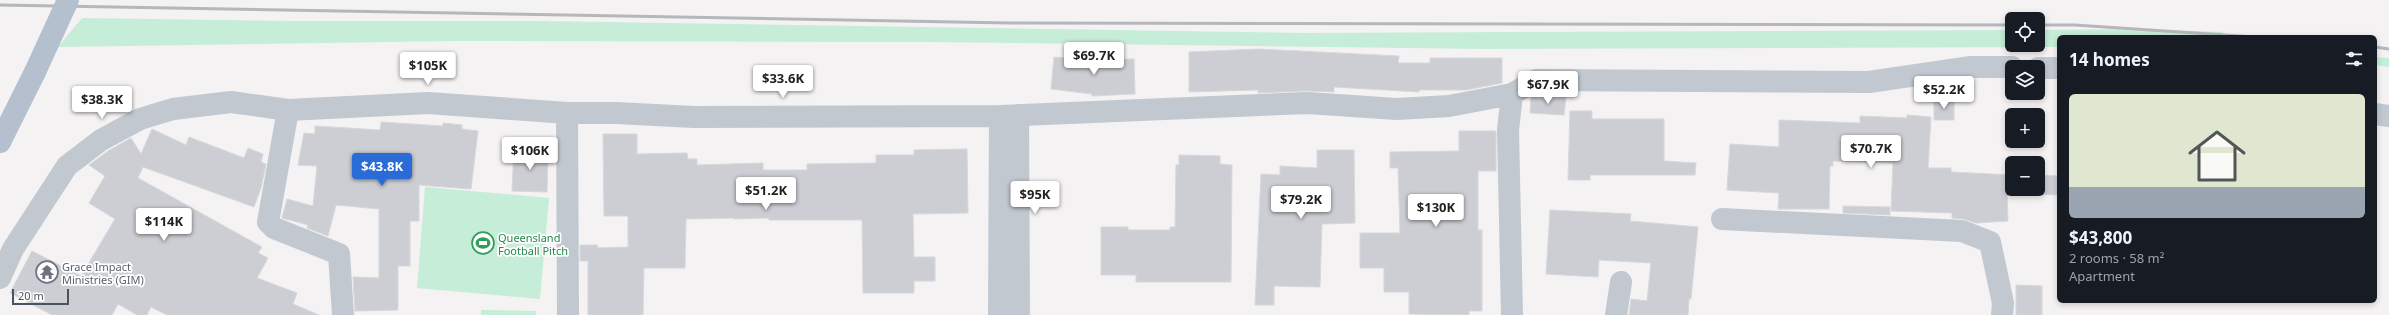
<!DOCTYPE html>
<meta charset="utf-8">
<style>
:root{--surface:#171b24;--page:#242831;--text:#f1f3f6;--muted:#9ea1a6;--line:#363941;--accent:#296bd7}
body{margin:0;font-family:"Noto Sans",sans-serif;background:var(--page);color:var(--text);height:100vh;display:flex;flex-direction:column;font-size:15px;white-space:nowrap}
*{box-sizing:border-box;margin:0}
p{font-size:13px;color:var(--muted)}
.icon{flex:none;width:22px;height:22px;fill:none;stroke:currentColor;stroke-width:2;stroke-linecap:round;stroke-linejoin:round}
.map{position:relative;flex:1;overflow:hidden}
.sheet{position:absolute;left:2057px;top:35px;width:320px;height:268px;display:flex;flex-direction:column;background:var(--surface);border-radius:6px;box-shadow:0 2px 6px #0003}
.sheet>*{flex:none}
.fabs{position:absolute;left:2005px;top:12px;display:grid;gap:8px}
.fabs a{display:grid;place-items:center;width:40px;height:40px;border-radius:6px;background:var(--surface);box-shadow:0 2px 6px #0003;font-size:20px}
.scale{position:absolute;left:12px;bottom:10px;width:57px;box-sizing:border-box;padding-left:4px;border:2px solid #4b545e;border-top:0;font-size:11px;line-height:14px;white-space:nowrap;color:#4b545e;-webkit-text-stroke:3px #fff;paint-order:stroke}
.price{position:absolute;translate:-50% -34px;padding:0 9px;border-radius:4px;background:#fff;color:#222;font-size:13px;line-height:26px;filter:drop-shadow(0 1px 2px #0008)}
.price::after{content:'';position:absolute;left:50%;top:24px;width:12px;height:9px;margin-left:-6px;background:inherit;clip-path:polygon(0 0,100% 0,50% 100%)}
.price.selected{background:var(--accent);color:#fff}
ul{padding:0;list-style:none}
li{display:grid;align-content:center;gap:8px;height:212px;padding:0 12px}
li+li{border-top:1px solid var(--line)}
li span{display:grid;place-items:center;height:124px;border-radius:6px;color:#555}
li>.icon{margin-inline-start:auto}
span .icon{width:72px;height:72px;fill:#fffc;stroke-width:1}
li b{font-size:17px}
h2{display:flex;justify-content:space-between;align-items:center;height:48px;padding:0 12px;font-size:17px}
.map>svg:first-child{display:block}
.green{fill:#c5edd7}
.building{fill:#ccced4;stroke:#d6d8dc}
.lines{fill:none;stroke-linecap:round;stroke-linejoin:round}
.minor{stroke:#c1c8cf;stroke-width:22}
.primary{stroke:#b4c0ce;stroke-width:22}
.rail{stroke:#b5b7bb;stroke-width:3}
.primary-bridge{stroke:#b4c0ce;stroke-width:22}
.labels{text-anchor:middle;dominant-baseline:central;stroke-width:3.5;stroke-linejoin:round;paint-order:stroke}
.leisure-label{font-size:11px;fill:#27864d;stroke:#fff;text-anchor:start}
.worship-label{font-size:11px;fill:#5b616d;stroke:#fff;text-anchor:start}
</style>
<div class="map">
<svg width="2389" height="315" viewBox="0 0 2389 315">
<rect width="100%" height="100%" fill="#f4f2f2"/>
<path class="green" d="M82 18 290 21H539L1304 33 2012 30V45H2038V30L2133 29 2223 32V37H2059V47L1487 49 929 42 456 41 58 47Z
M2375 57 2389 58V67L2375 65Z
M425 187 549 198 540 299 417 288Z
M481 310 536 311V315H481Z"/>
<path class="building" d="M1259 49 1399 56 1398 63H1430V58H1502V83L1466 90H1419V92L1334 87V92L1306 91 1258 93V90L1189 92V52Z
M1054 57 1085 60 1134 59 1135 94 1092 96V94L1051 89Z
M1536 94 1566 97 1564 115 1530 113 1531 97Z
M1934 99H1954V120H1934Z
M1570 111H1592V119H1664V161L1696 163 1695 175H1590V180H1568Z
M1907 115 1931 117 1928 168H1951V172L2012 175V189H2038V175L2059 176V195L2007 193 2008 221 1976 223 1963 219 1952 218V213L1891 211 1893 163 1833 161V166H1830L1829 209H1778L1779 193 1727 190 1730 144 1779 147V120L1860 123V116L1907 118Z
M381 122 443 126V123L462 125V129L478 131 471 189 419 185V221H410V266H398V310L355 311 353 277 379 278V209L336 205 328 236 307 228 308 225 282 218 287 199 313 206 317 166 298 165 304 133 315 134V126L380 130Z
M152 129 186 145 189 137 244 158 248 148 263 154 261 162 266 164 261 188 254 207 143 167 138 178 262 247 258 253 268 258 257 278 297 293 293 304 319 315H167L151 307 147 315H137L118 304 112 315H52L10 293 32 251 81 276 115 219 89 203 105 176 89 165 108 151 131 138 141 154Z
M1459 131H1496V171H1478V230H1482V311H1469V315L1409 314V292H1384V268H1360V233H1400L1398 168H1390V152L1459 151Z
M603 134H637V154L687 153 688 159H697V165L763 163V170H807V164L876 163V155H914V150L967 149 968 213 913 214 914 257H935V281H914V293H863L862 220H769V218L734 219V218L686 219 685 268H644L643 315H588V261H580V245H597L598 248 628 247V216H604Z
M514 147 535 148V153H548L547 192 512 191Z
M1317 150H1354L1355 223 1322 224 1320 287 1274 286V305H1255L1261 174 1280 175V166L1317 168Z
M1179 155 1220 156V164L1232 165 1231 282H1136V275H1101V227H1128V230H1170V227H1175L1176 165H1179Z
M1843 206 1890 207V215L1843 213Z
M1550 210 1631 214 1630 221 1698 227 1691 299H1689L1688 315H1629L1631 299 1647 301 1651 263 1599 260 1598 277 1546 274Z
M2016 285 2042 286V315H2016Z"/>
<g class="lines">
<path class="minor" d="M2038 68H2059
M288 110 268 222 274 228 339 254 343 315
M567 113 568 315
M2375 114 2389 116
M1018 115 1019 315
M1722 219 1962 231 1990 242 2003 303 2002 315
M0 278 13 249 67 166 101 140 140 119 173 109 231 102 288 110 428 103 567 113H616L694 117 1000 116 1307 103 1397 109 1449 106 1512 94 1536 80 1869 82 1971 67H2012
M999 315 1000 116
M1512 315 1508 130 1512 94
M1616 315 1621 282"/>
<path class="primary" d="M0 142 35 72"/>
<path class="rail" d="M0 5 1010 23 2012 25
M2038 25H2075L2255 37
M2375 47 2389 49"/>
<path class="primary-bridge" d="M35 72 68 0"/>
</g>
<defs>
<g id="stadium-ring" transform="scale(1.15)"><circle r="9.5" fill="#fff" stroke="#2e9e5b" stroke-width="1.5"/><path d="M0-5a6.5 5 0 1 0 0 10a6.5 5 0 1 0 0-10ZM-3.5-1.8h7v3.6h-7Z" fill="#2e9e5b"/></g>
<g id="temple-ring" transform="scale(1.15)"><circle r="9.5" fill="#fff" stroke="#6b7280" stroke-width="1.5"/><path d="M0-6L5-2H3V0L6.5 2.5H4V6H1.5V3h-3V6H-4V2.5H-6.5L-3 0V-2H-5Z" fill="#6b7280"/></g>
</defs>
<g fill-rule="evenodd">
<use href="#stadium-ring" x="483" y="243"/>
<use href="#temple-ring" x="47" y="272"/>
</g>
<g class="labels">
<g class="leisure-label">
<text x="498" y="237">Queensland<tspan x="498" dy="13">Football Pitch</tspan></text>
</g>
<g class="worship-label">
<text x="62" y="266">Grace Impact<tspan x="62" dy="13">Ministries (GIM)</tspan></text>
</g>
</g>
</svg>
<div class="fabs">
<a><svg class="icon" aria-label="locate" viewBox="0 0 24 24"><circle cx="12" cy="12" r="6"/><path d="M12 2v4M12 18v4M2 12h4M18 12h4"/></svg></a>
<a><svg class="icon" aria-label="layers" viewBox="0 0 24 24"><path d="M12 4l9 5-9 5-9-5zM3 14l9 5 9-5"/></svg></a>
<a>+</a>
<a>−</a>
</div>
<div class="scale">20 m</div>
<b class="price" style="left:1094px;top:76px">$69.7K</b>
<b class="price" style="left:428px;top:86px">$105K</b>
<b class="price" style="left:783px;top:99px">$33.6K</b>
<b class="price" style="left:1548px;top:105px">$67.9K</b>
<b class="price" style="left:1944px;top:110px">$52.2K</b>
<b class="price" style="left:102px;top:120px">$38.3K</b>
<b class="price" style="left:1871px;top:169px">$70.7K</b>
<b class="price" style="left:530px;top:171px">$106K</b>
<b class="price selected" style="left:382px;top:187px">$43.8K</b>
<b class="price" style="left:766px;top:211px">$51.2K</b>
<b class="price" style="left:1035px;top:215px">$95K</b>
<b class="price" style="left:1301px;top:220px">$79.2K</b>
<b class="price" style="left:1436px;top:228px">$130K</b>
<b class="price" style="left:164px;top:242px">$114K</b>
<section class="sheet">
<h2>14 homes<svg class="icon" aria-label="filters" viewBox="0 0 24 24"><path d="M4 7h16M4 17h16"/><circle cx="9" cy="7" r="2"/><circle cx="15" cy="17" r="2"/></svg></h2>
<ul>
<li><span style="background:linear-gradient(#dfe7d0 75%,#9aa5b1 0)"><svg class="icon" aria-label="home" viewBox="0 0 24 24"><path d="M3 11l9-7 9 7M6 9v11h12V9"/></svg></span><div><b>$43,800</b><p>2 rooms · 58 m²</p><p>Apartment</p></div></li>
</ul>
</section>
</div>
